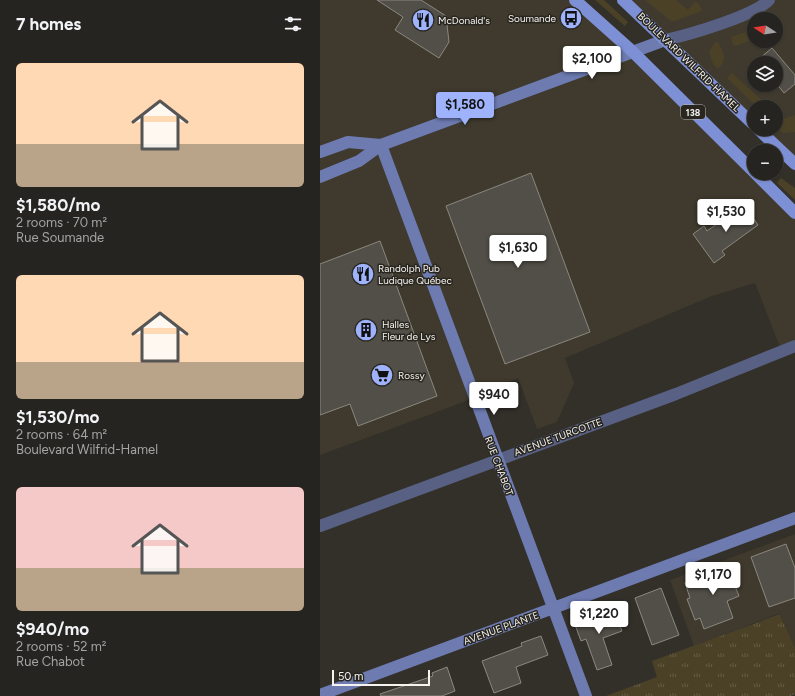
<!DOCTYPE html>
<meta charset="utf-8">
<style>
:root{--surface:#262420;--page:#2e2c29;--text:#f1f3f6;--muted:#a4a4a5;--line:#42413e;--accent:#9fb3fd}
body{margin:0;font-family:Figtree,sans-serif;background:var(--page);color:var(--text);height:100vh;display:flex;flex-direction:column;font-size:15px;white-space:nowrap}
*{box-sizing:border-box;margin:0}
p{font-size:13px;color:var(--muted)}
.icon{flex:none;width:22px;height:22px;fill:none;stroke:currentColor;stroke-width:2;stroke-linecap:round;stroke-linejoin:round}
.map{position:relative;flex:1;overflow:hidden}
.drawer{display:flex;flex-direction:column;background:var(--surface);width:320px}
.drawer>*{flex:none}
.needle{width:26px;rotate:282deg}
.fabs{position:absolute;left:427px;top:12px;display:grid;gap:8px}
.fabs a{display:grid;place-items:center;width:36px;height:36px;border-radius:50%;background:var(--surface);box-shadow:0 1px 3px #0004,0 0 0 1px var(--line);font-size:20px}
.scale{position:absolute;left:12px;bottom:10px;width:98px;box-sizing:border-box;padding-left:4px;border:2px solid #f5f3ef;border-top:0;font-size:11px;line-height:14px;white-space:nowrap;color:#f5f3ef;-webkit-text-stroke:3px #292620;paint-order:stroke}
.price{position:absolute;translate:-50% -34px;padding:0 9px;border-radius:4px;background:#fff;color:#222;font-size:13px;line-height:26px;filter:drop-shadow(0 1px 2px #0008)}
.price::after{content:'';position:absolute;left:50%;top:24px;width:12px;height:9px;margin-left:-6px;background:inherit;clip-path:polygon(0 0,100% 0,50% 100%)}
.price.current{background:var(--accent);color:#111}
ul{padding:0;list-style:none}
li{display:grid;align-content:center;gap:8px;height:212px;padding:0 16px}
li span{display:grid;place-items:center;height:124px;border-radius:6px;color:#555}
li>.icon{margin-inline-start:auto}
span .icon{width:72px;height:72px;fill:#fffc;stroke-width:1}
li b{font-size:17px}
h2{display:flex;justify-content:space-between;align-items:center;height:48px;padding:0 16px;font-size:17px}
main{display:flex;flex:1;min-height:0}
.map>svg:first-child{display:block}
.built{fill:#3f3a2d;fill-rule:evenodd}
.grass{fill:#4b4127}
.park{fill:url(#park-tufts)}
.building{fill:#524f48;stroke:#8b8880}
.lines{fill:none;stroke-linecap:round;stroke-linejoin:round}
.street{stroke:#586183;stroke-width:12}
.secondary{stroke:#6d7bb1;stroke-width:12}
.primary{stroke:#7e90d5;stroke-width:12}
.labels{text-anchor:middle;dominant-baseline:central;stroke-width:3;stroke-linejoin:round;paint-order:stroke}
.shield{fill:#292620;stroke:#b8b6b1;stroke-width:1}
.shield-label{font-size:9px;font-weight:bold;fill:#f5f3ef}
.poi-label{font-size:10px;fill:#f5f3ef;stroke:#292620;text-anchor:start}
.street-label{font-size:10px;fill:#f5f3ef;stroke:#292620}
</style>
<main>
<section class="drawer">
<h2>7 homes<svg class="icon" aria-label="filters" viewBox="0 0 24 24"><path d="M4 7h16M4 17h16"/><circle cx="9" cy="7" r="2"/><circle cx="15" cy="17" r="2"/></svg></h2>
<ul>
<li><span style="background:linear-gradient(#ffd9b3 65%,#b9a48a 0)"><svg class="icon" aria-label="home" viewBox="0 0 24 24"><path d="M3 11l9-7 9 7M6 9v11h12V9"/></svg></span><div><b>$1,580/mo</b><p>2 rooms · 70 m²</p><p>Rue Soumande</p></div></li>
<li><span style="background:linear-gradient(#ffd9b3 70%,#b9a48a 0)"><svg class="icon" aria-label="home" viewBox="0 0 24 24"><path d="M3 11l9-7 9 7M6 9v11h12V9"/></svg></span><div><b>$1,530/mo</b><p>2 rooms · 64 m²</p><p>Boulevard Wilfrid-Hamel</p></div></li>
<li><span style="background:linear-gradient(#f6c9c9 65%,#b9a48a 0)"><svg class="icon" aria-label="home" viewBox="0 0 24 24"><path d="M3 11l9-7 9 7M6 9v11h12V9"/></svg></span><div><b>$940/mo</b><p>2 rooms · 52 m²</p><p>Rue Chabot</p></div></li>
</ul>
</section>
<div class="map">
<svg width="475" height="696" viewBox="0 0 475 696">
<defs>
<pattern id="park-tufts" width="24" height="20" patternUnits="userSpaceOnUse"><rect width="24" height="20" fill="#4b4127"/><path d="M3 7l-1-3M5 7V3M7 7l1-3M15 17l-1-3M17 17v-4M19 17l1-3" fill="none" stroke="#665d47"/></pattern>
</defs>
<rect width="100%" height="100%" fill="#33302a"/>
<path class="built" d="M0 0H255L475 213V346L462 352 435 283 392 296 245 358 254 383 237 422 217 429 198 378 141 403 0 455Z
M303 0H475V164L438 129H456V107H434V125ZM434 19H456V41H434ZM434 63H456V85H434Z
M475 534V648L460 613 374 646 350 580Z"/>
<path class="grass" d="M275 0H284L308 22 305 26Z
M325 0H356L368 10 375 1 379 4 382 11 352 22Z
M434 29V39L416 46 413 45 411 37Z
M398 42C404 53 408 60 398 69L393 64 389 52 394 43Z
M412 73 446 104V107H437L407 78Z
M456 114H459L464 119 475 115V132L463 133 456 126Z
M461 178 475 188V200L457 183Z"/>
<path class="park" d="M460 614 475 648V694L471 696H286L337 677 332 661Z"/>
<path class="building" d="M57 0H101L126 16 129 42 119 58 75 30 83 17Z
M452 48 475 75V84L464 93 456 83V63H434Z
M211 173 270 332 185 364 126 206Z
M424 205 438 225 402 251 405 255 394 263 373 234 384 226 387 231Z
M60 241 117 396 38 426 30 404 0 415V264Z
M466 544 475 568V598L449 607 431 557Z
M410 564 418 585 415 586 419 596 407 601 413 618 384 629 380 618 375 620 367 599 370 598 365 583 396 572 395 569Z
M341 588 359 635 332 645 315 598Z
M293 608 302 631 283 638 292 665 277 670 266 639 261 641 254 622Z
M221 636 228 655 196 667 201 683 174 693 162 661 202 646 201 643Z
M127 667 135 691 122 696H61L60 694 113 676 112 673Z"/>
<g class="lines">
<path class="street" d="M345 40C368 35 434 16 449 0
M0 526 356 394 475 346"/>
<path class="secondary" d="M61 145 266 696
M0 152 28 142 61 145
M0 177 39 161 61 145 345 40
M0 695 475 518"/>
<path class="primary" d="M255 0 312 51 434 172
M303 0 434 125
M438 129 475 164
M435 173 475 213"/>
</g>
<defs>
<g id="bus-disc" transform="scale(1.15)"><circle r="9.5" fill="#9fb3fd" stroke="#292620"/><path d="M-5-6H5V4H4V6H2V4H-2V6H-4V4H-5ZM-3.5-4V0h7V-4ZM-3.5 1.2v1.5H-2V1.2ZM2 1.2v1.5H3.5V1.2Z" fill="#111"/></g>
<g id="restaurant-disc" transform="scale(1.15)"><circle r="9.5" fill="#9fb3fd" stroke="#292620"/><path d="M-5-6h1v4h1v-4h1v4h1v-4h1v5L-1.5 .5V6h-2V.5L-5-1ZM5-6V6H3V1.5H1.5Q1.5-4 5-6Z" fill="#111"/></g>
<g id="building-disc" transform="scale(1.15)"><circle r="9.5" fill="#9fb3fd" stroke="#292620"/><path d="M-4-6H4V6H1V3H-1V6H-4ZM-2.5-4.3h1.7v1.8h-1.7ZM.8-4.3h1.7v1.8H.8ZM-2.5-1h1.7V.8h-1.7ZM.8-1h1.7V.8H.8Z" fill="#111"/></g>
<g id="supermarket-disc" transform="scale(1.15)"><circle r="9.5" fill="#9fb3fd" stroke="#292620"/><path d="M-6-5.5h2.5l.6 2H6L4.5 2H-2.5L-4.4-4H-6ZM-1.5 3.2a1.3 1.3 0 1 0 .1 0ZM3 3.2a1.3 1.3 0 1 0 .1 0Z" fill="#111"/></g>
</defs>
<g fill-rule="evenodd">
<use href="#bus-disc" x="251" y="18"/>
<use href="#restaurant-disc" x="103" y="20"/>
<use href="#restaurant-disc" x="43" y="274"/>
<use href="#building-disc" x="46" y="330"/>
<use href="#supermarket-disc" x="62" y="375"/>
</g>
<g class="labels">
<rect class="shield" x="361" y="105" width="24" height="14" rx="3"/>
<g class="shield-label">
<text x="373" y="112">138</text>
</g>
<g class="poi-label">
<text x="236" y="18" text-anchor="end">Soumande</text>
<text x="118" y="20">McDonald's</text>
<text x="58" y="268">Randolph Pub<tspan x="58" dy="12">Ludique Québec</tspan></text>
<text x="62" y="324">Halles<tspan x="62" dy="12">Fleur de Lys</tspan></text>
<text x="78" y="375">Rossy</text>
</g>
<g class="street-label">
<text transform="translate(369 62) rotate(44)">BOULEVARD WILFRID-HAMEL</text>
<text transform="translate(238 437) rotate(-20)">AVENUE TURCOTTE</text>
<text transform="translate(179 466) rotate(69)">RUE CHABOT</text>
<text transform="translate(181 628) rotate(-20)">AVENUE PLANTE</text>
</g>
</g>
</svg>
<div class="fabs">
<a><svg class="needle" viewBox="-14 -14 28 28"><path d="M0-13l5 13h-10z" fill="#e53935"/><path d="M0 13l5-13h-10z" fill="#a4a4a5"/></svg></a>
<a><svg class="icon" aria-label="layers" viewBox="0 0 24 24"><path d="M12 4l9 5-9 5-9-5zM3 14l9 5 9-5"/></svg></a>
<a>+</a>
<a>−</a>
</div>
<div class="scale">50 m</div>
<b class="price" style="left:272px;top:80px">$2,100</b>
<b class="price current" style="left:145px;top:126px">$1,580</b>
<b class="price" style="left:406px;top:233px">$1,530</b>
<b class="price" style="left:198px;top:269px">$1,630</b>
<b class="price" style="left:174px;top:416px">$940</b>
<b class="price" style="left:393px;top:596px">$1,170</b>
<b class="price" style="left:279px;top:635px">$1,220</b>
</div>
</main>
